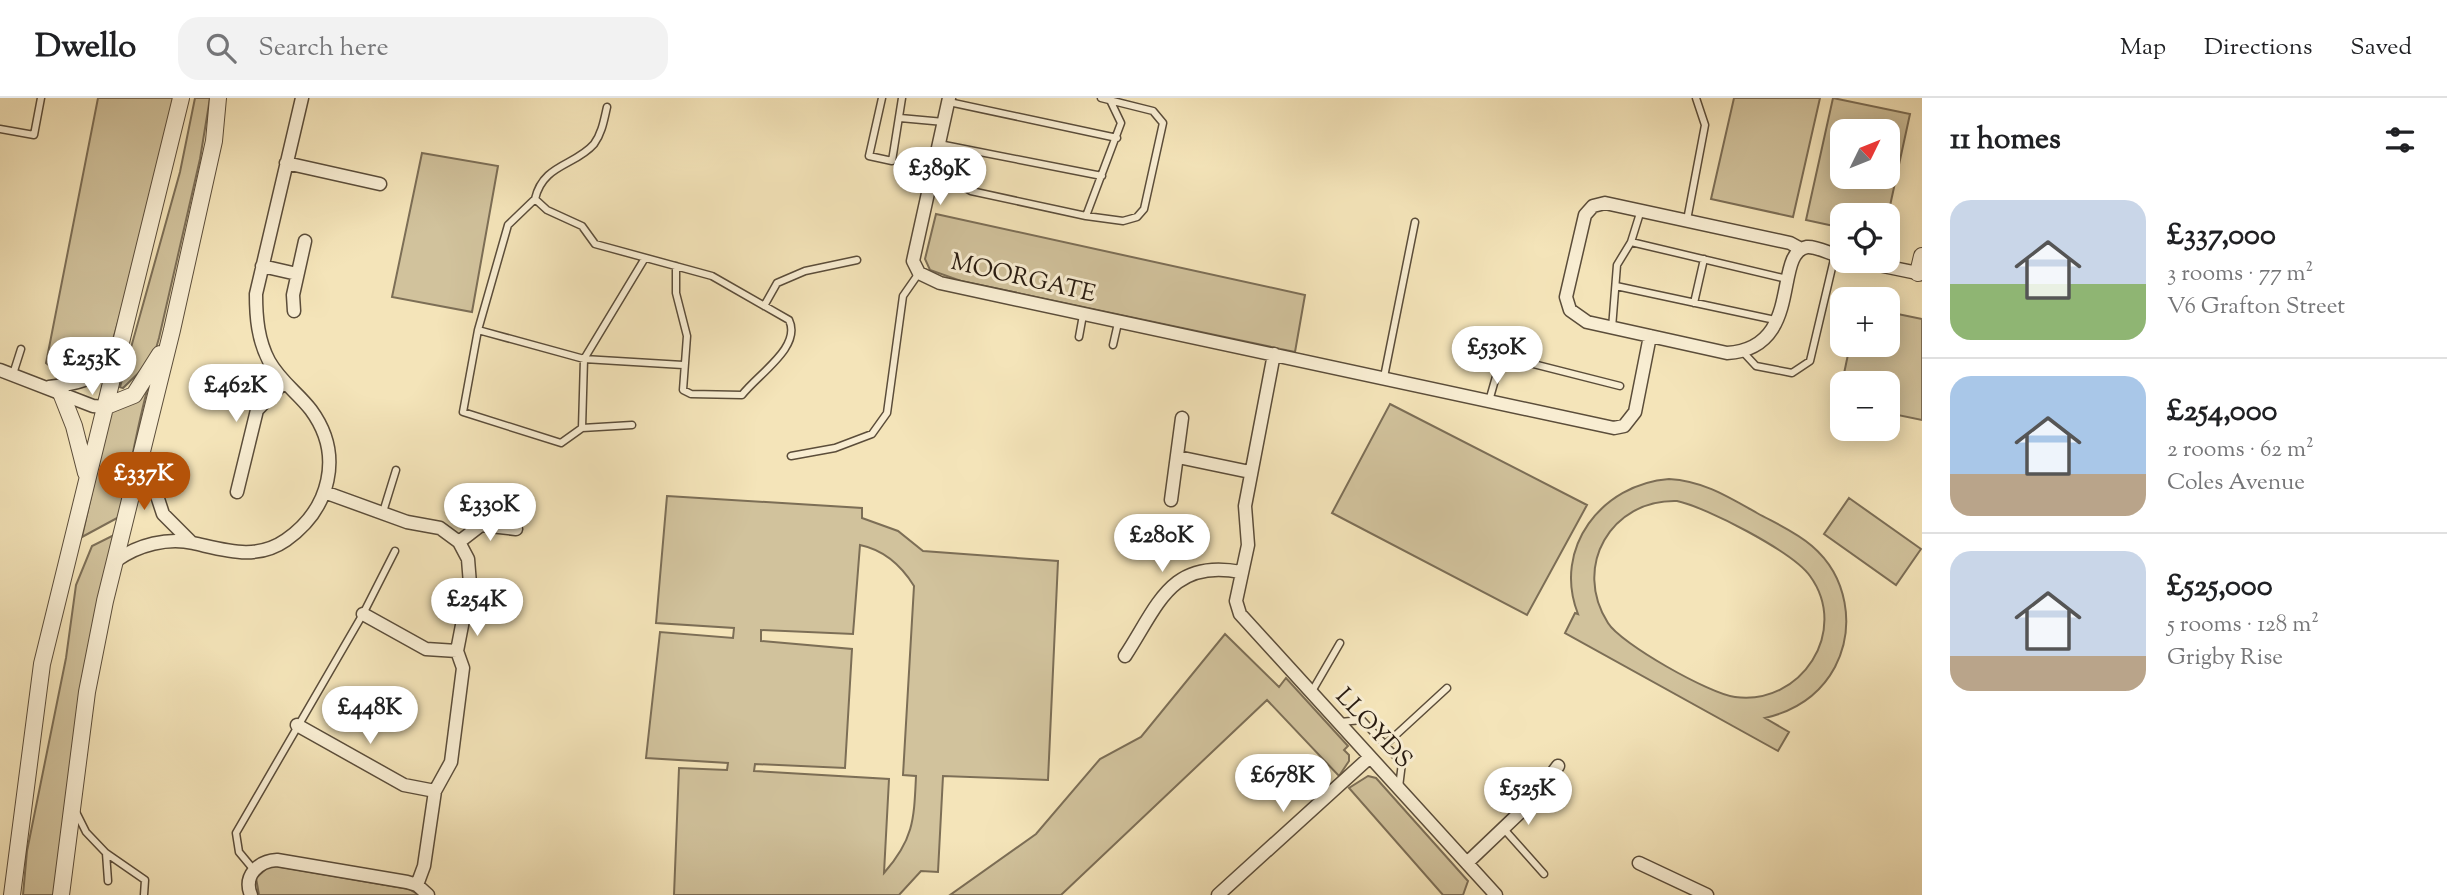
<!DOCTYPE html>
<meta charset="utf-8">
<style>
:root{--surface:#fff;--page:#f2f2f2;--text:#202124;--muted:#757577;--line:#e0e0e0;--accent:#b45309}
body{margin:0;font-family:"Sorts Mill Goudy",serif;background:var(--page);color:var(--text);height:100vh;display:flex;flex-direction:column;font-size:26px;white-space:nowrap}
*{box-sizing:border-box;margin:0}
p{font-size:23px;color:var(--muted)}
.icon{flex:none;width:38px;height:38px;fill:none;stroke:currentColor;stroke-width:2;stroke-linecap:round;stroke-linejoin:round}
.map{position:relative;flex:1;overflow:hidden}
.drawer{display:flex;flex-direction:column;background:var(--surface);width:525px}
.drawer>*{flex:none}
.needle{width:46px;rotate:47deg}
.buttons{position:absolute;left:1830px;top:21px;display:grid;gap:14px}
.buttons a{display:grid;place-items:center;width:70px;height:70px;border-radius:14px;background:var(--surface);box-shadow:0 4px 18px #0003;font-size:35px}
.price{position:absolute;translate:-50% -60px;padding:0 16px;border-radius:24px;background:#fff;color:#222;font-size:23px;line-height:46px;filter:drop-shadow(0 2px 4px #0008)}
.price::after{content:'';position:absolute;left:50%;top:42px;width:21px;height:16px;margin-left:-10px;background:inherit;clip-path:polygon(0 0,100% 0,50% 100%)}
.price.selected{background:var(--accent);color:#fff}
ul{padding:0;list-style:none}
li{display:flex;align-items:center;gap:21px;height:175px;padding:0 28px}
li+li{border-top:2px solid var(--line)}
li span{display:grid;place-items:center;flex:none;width:196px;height:140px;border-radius:21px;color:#555}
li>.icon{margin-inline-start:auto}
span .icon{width:84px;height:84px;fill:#fffc;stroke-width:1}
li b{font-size:30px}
h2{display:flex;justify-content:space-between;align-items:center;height:84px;padding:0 28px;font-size:30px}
header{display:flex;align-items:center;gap:42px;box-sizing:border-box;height:98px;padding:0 35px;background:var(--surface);border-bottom:2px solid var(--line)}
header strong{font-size:33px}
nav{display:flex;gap:38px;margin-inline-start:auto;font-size:24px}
.search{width:490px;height:63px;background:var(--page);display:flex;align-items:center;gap:18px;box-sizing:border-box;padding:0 24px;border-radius:21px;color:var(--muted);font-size:26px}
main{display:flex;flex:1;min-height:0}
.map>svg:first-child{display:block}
.green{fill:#d1c29c;stroke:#7c6e56;stroke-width:2;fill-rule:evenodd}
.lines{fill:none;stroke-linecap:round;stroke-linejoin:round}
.service-casing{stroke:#5b4d3a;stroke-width:9}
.minor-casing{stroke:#5b4d3a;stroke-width:15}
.tertiary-casing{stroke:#5b4d3a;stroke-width:18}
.service{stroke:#f8edd2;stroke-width:6}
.minor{stroke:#f8edd2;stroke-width:12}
.tertiary{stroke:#f8edd2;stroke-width:16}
.labels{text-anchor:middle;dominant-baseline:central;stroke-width:6;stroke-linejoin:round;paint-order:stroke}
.street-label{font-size:24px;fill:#281b10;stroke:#f8edd2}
</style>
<header>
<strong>Dwello</strong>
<div class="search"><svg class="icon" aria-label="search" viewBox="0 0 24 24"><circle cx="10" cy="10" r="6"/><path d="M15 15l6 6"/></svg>Search here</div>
<nav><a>Map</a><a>Directions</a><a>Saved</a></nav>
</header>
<main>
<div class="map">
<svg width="1922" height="797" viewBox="0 0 1922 797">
<rect width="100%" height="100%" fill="#f4e4b9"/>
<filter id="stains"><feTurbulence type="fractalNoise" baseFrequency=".00286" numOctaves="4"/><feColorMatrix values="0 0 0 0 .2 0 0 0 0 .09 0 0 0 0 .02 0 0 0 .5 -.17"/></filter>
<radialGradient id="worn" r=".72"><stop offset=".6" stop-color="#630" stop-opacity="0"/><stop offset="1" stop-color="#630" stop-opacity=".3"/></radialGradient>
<path class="green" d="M98 0H174L142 142 109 255 92 272 64 278 46 265Z
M195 0H210L200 61 159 240 153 261 123 290 120 289 180 74Z
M1734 0H1820L1793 119 1711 101Z
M1833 0 1910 16 1888 117H1843V130L1806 122ZM1843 33H1888V79H1843Z
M422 55 498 68 472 214 392 199Z
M936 116 1305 197 1295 254 961 183 930 172 925 161Z
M1888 214 1922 221V322L1888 315V285H1843V305L1838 304 1850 247H1888Z
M148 289C136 332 130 375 119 419L82 439 110 313Z
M1390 306 1587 407 1527 517 1332 415Z
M1669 381C1703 383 1727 398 1757 415 1775 425 1796 434 1812 448 1847 478 1856 528 1835 569 1820 597 1795 613 1765 620L1789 634 1778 653 1565 535 1575 515 1578 516C1552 450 1602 386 1669 381ZM1677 403C1706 409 1793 454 1810 478 1850 533 1801 608 1735 599 1710 596 1621 546 1608 525 1572 469 1611 401 1677 403Z
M667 398 862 410V420L898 433 923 453 1058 463 1048 682 943 678 938 774 921 773 899 797H674L679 670 727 672 728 665 646 660 660 534 733 540 734 530 656 525ZM860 447C884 452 901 467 914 488L903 677 916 678C914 721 914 741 884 775L889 681 754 673 755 666 845 670 852 551 761 543V532L853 536Z
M1849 400 1921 451 1896 487 1824 436Z
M114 437 57 797H23L27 753 66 560 76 487 92 448Z
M1225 536 1279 589 1286 580 1348 648 1344 652 1349 657V663L1339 678 1267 602 1061 797H950L1036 736 1100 661 1141 639Z
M1368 678 1376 680 1468 783 1463 797H1443L1349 690Z
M275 768 409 791 419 797H259L256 780 268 769Z"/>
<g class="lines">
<g class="service-casing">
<path id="service" d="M882 0 869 58 892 63 902 0
M949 4 1117 40
M607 9C604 22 602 35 594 46 575 68 543 66 535 101L547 112 582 128 595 146 712 178 789 222C802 249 758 276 742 297L691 296 683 292 687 238 676 195V168
M900 20 944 24
M0 31 34 37 41 0
M939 46 1102 78
M932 71 971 93 1086 118 1123 123 1137 119 1144 111 1163 25 1153 13 1101 0
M535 101 508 127 478 232 463 314 561 345 582 330 632 327
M1086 118 1121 25 1110 2
M1687 122 1705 27 1696 0
M1631 144 1787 181
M1616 188 1775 222
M1694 205 1704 161
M764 208 777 185 805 173 857 162
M1612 230 1617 167 1631 144 1641 112
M478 232 584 261 683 267
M1079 239 1083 217
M1113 247 1118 225
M1743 254 1756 268 1792 275 1810 263 1835 157
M13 276 21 251
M1384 279 1415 124
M1489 303 1499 268 1510 260 1620 288
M582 330 584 261 645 160
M791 358 835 350 872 336 887 315 903 198 919 175
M383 414 396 372
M1311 595 1340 545
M1340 624 1362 622 1402 665 1399 689
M1385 647 1447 590
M76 714 86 734 106 755 108 783
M1503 730 1544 776
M106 755 145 782 144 797
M254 772 239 754 236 735 363 516 395 453"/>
</g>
<g class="minor-casing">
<path id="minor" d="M949 0 913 163 919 175 940 185 1614 330 1624 328 1635 314 1650 238
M286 65 380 86
M1801 151 1790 145 1605 105 1593 108 1585 117 1566 199 1570 212 1587 224 1727 255C1805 250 1772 155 1807 149 1817 148 1832 157 1843 159
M1859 163 1922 176
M262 168 297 176
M294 213 293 197 305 143
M1274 256 1245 408 1248 447 1236 503 1240 516 1496 797
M0 272 93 308 104 309
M49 289C76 286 95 282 115 262
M143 355 163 416 191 444
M1178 359 1250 374
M237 394 257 312 284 284
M327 395 407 424 440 430 459 444 468 461 470 486 457 553 463 570 451 664 435 693 424 768 417 787
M1171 402 1182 320
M459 444 481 427 516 431
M117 462C138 447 168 439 193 445 225 452 256 463 286 442 330 411 344 357 311 312 298 295 280 283 269 263 258 242 256 220 256 196L302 0
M363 516 426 551 457 553
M1125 558C1158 508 1170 460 1241 474
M297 627 404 687 435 693
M1468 764 1532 703 1558 668
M1639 765 1707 797
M251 797C243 778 258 763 277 762L407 784 417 787 428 797
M1218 797 1370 659"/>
</g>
<g class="tertiary-casing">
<path id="tertiary" d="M1918 175 1922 158
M61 295 74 328 86 375
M104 309 134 297 160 256
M12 797 42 566 181 0
M61 797 87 594 105 503 172 232 214 43 218 0"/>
</g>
<use href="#service" class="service"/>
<use href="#minor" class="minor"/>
<use href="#tertiary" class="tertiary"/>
</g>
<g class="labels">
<g class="street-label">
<text transform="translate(1023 181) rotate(13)">MOORGATE</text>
<text transform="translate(1373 631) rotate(47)">LLOYDS</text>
</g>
</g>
<rect width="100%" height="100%" filter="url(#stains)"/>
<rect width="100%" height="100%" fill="url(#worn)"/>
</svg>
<div class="buttons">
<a><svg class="needle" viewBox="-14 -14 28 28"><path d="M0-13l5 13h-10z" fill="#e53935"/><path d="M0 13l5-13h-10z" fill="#757577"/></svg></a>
<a><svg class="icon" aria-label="locate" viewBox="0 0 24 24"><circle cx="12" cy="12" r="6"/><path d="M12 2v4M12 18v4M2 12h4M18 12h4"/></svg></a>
<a>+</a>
<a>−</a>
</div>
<b class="price" style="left:940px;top:109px">£389K</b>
<b class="price" style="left:1497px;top:288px">£530K</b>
<b class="price" style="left:92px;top:299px">£253K</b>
<b class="price" style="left:236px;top:326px">£462K</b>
<b class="price selected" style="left:144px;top:414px">£337K</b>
<b class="price" style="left:490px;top:445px">£330K</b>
<b class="price" style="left:1162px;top:476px">£280K</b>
<b class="price" style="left:477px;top:540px">£254K</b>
<b class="price" style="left:370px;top:648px">£448K</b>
<b class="price" style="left:1283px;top:716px">£678K</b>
<b class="price" style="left:1528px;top:729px">£525K</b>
</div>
<section class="drawer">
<h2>11 homes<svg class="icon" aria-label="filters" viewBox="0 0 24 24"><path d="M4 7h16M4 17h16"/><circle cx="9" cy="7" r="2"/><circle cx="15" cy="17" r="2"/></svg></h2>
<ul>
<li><span style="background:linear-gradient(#c9d6e8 60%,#8fb573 0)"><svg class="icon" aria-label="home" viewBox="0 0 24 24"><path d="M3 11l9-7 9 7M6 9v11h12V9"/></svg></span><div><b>£337,000</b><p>3 rooms · 77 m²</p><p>V6 Grafton Street</p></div></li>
<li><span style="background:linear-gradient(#a9c7e8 70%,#b9a48a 0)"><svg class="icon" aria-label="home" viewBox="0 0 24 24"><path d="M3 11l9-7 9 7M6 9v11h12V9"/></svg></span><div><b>£254,000</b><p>2 rooms · 62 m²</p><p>Coles Avenue</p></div></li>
<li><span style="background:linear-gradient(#c9d6e8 75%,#b9a48a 0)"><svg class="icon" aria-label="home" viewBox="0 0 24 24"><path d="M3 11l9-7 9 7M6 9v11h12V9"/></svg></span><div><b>£525,000</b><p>5 rooms · 128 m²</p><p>Grigby Rise</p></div></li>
</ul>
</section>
</main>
